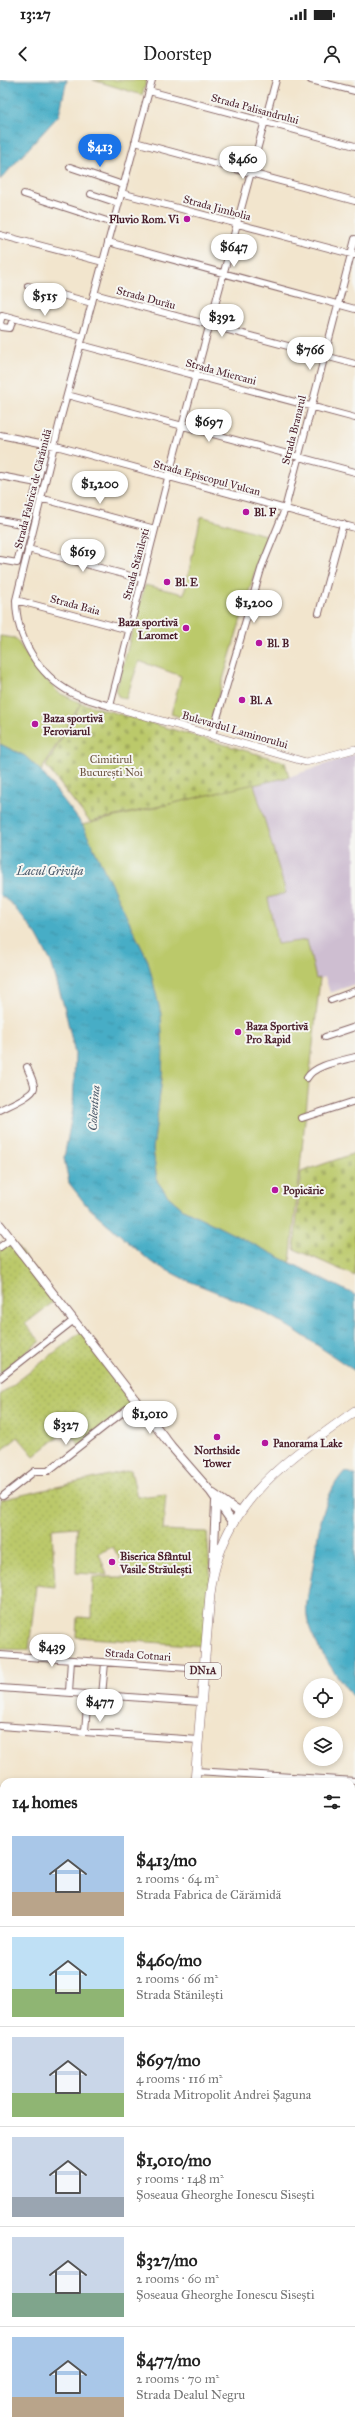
<!DOCTYPE html>
<meta charset="utf-8">
<style>
:root{--surface:#fff;--page:#f6f6f6;--text:#222;--muted:#767676;--line:#e0e0e0;--accent:#1a73e8}
body{margin:0;font-family:"IM FELL Great Primer",serif;background:var(--page);color:var(--text);height:100vh;display:flex;flex-direction:column;font-size:15px;white-space:nowrap}
*{box-sizing:border-box;margin:0}
p{font-size:13px;color:var(--muted)}
.icon{flex:none;width:22px;height:22px;fill:none;stroke:currentColor;stroke-width:2;stroke-linecap:round;stroke-linejoin:round}
.map{position:relative;flex:1;overflow:hidden}
.details{position:absolute;left:0px;top:1698px;width:355px;height:656px;display:flex;flex-direction:column;background:var(--surface);border-radius:12px 12px 0 0;box-shadow:0 2px 6px #0003}
.details>*{flex:none}
.buttons{position:absolute;left:303px;top:1598px;display:grid;gap:8px}
.buttons a{display:grid;place-items:center;width:40px;height:40px;border-radius:50%;background:var(--surface);box-shadow:0 2px 6px #0003;font-size:20px}
.price{position:absolute;translate:-50% -34px;padding:0 9px;border-radius:14px;background:#fff;color:#222;font-size:13px;line-height:26px;filter:drop-shadow(0 1px 2px #0008)}
.price::after{content:'';position:absolute;left:50%;top:24px;width:12px;height:9px;margin-left:-6px;background:inherit;clip-path:polygon(0 0,100% 0,50% 100%)}
.price.on{background:var(--accent);color:#fff}
ul{padding:0;list-style:none}
li{display:flex;align-items:center;gap:12px;height:100px;padding:0 12px}
li+li{border-top:1px solid var(--line)}
li span{display:grid;place-items:center;flex:none;width:112px;height:80px;border-radius:0px;color:#555}
li>.icon{margin-inline-start:auto}
span .icon{width:48px;height:48px;fill:#fffc;stroke-width:1}
li b{font-size:17px}
h2{display:flex;justify-content:space-between;align-items:center;height:48px;padding:0 12px;font-size:17px}
.status{display:flex;justify-content:space-between;align-items:center;height:28px;padding:0 20px;background:var(--surface);direction:ltr}
.status svg{height:11px;fill:currentColor}
header{display:flex;justify-content:space-between;align-items:center;height:52px;padding:0 12px;background:var(--surface);font-size:18px;font-weight:600}
.map>svg:first-child{display:block}
.built{fill:#f1d0e4}
.industrial{fill:#cebed1}
.grass{fill:url(#grass-dots);stroke:#82744b}
.cemetery{fill:url(#cemetery-stones);stroke:#82744b}
.pitch{fill:#bbc96b;stroke:#82744b}
.water{fill:url(#water-ripples);stroke:#486678}
.lines{fill:none;stroke-linecap:round;stroke-linejoin:round}
.minor-casing{stroke:#856464;stroke-width:8}
.tertiary-casing{stroke:#856464;stroke-width:8}
.secondary-casing{stroke:#856464;stroke-width:10}
.primary-casing{stroke:#856464;stroke-width:10}
.minor{stroke:#fff;stroke-width:6}
.tertiary{stroke:#fff;stroke-width:7}
.secondary{stroke:#fff;stroke-width:8}
.primary{stroke:#fff;stroke-width:9}
.poi-dot{fill:#b5179e;stroke:#f6f6f2;stroke-width:1.5}
.labels{text-anchor:middle;dominant-baseline:central;stroke-width:4;stroke-linejoin:round;paint-order:stroke}
.shield{fill:#f6f6f2;stroke:#7e6067;stroke-width:1}
.shield-label{font-size:10px;font-weight:bold;fill:#4a1f2b}
.street-label{font-size:11px;fill:#4a1f2b;stroke:#f6f6f2}
.poi-label{font-size:11px;font-weight:bold;fill:#4a1f2b;stroke:#f6f6f2;text-anchor:start}
.park-label{font-size:11px;fill:#6c523e;stroke:#f6f6f2}
.water-label{font-size:12px;font-style:italic;fill:#495869;stroke:#f6f6f2}
</style>
<div class="status"><b>13:27</b><svg viewBox="0 0 49 12"><path d="M0 12V9h3v3zM5 12V6h3v6zM10 12V3h3v9zM15 12V0h3v12zM26 1h20v11H26zM47 4h2v5h-2z"/></svg></div>
<header><svg class="icon" aria-label="back" viewBox="0 0 24 24"><path d="M15 5l-7 7 7 7"/></svg>Doorstep<svg class="icon" aria-label="person" viewBox="0 0 24 24"><circle cx="12" cy="8" r="4"/><path d="M4 21q1-7 8-7t8 7"/></svg></header>
<div class="map">
<svg width="355" height="2354" viewBox="0 0 355 2354">
<defs>
<pattern id="grass-dots" width="8" height="8" patternUnits="userSpaceOnUse"><rect width="8" height="8" fill="#bbc96b"/><path d="M2 2h.1M6 6h.1" fill="none" stroke="#a2ac5d" stroke-width="1.8" stroke-linecap="round"/></pattern>
<pattern id="cemetery-stones" width="16" height="16" patternUnits="userSpaceOnUse"><rect width="16" height="16" fill="#bbc96b"/><path d="M2 7V4a2 2 0 0 1 4 0v3zM10 15v-3a2 2 0 0 1 4 0v3z" fill="#a2ac5d"/></pattern>
<pattern id="water-ripples" width="26" height="14" patternUnits="userSpaceOnUse"><rect width="26" height="14" fill="#47adc6"/><path d="M2 4q2-2 4 0t4 0M15 11q2-2 4 0t4 0" fill="none" stroke="#3d8ca1"/></pattern>
</defs>
<rect width="100%" height="100%" fill="#f6f6f2"/>
<filter id="ink" filterUnits="userSpaceOnUse"><feTurbulence type="fractalNoise" baseFrequency=".025" numOctaves="2"/><feDisplacementMap in="SourceGraphic" scale="8" xChannelSelector="R" yChannelSelector="G"/><feConvolveMatrix kernelMatrix="1 2 1 2 8 2 1 2 1" color-interpolation-filters="sRGB"/></filter>
<filter id="wash" filterUnits="userSpaceOnUse"><feTurbulence type="fractalNoise" baseFrequency=".012" numOctaves="4" result="noise"/><feDisplacementMap in="SourceGraphic" scale="16" xChannelSelector="R" yChannelSelector="G"/><feGaussianBlur stdDeviation="0.9" result="paint"/><feColorMatrix in="noise" values="0 0 0 0 0 0 0 0 0 0 0 0 0 0 0 0 0 1.4 0 .05"/><feComposite in="paint" operator="in"/></filter>
<g filter="url(#wash)">
<rect width="100%" height="100%" fill="#f2e5cd"/>
<path class="built" d="M0 2249H4V2350H120L115 2354H0Z"/>
<path class="industrial" d="M355 674V904L330 913 325 897 316 900 277 864 268 817 286 813 254 705 289 697Z"/>
<path class="grass" d="M11 1159 57 1219 25 1244 40 1261 0 1293V1167Z
M82 1251 137 1321 80 1366 67 1350 34 1376 18 1357 0 1372V1315Z
M131 1390 137 1417 166 1414 163 1450 207 1452 211 1503 205 1566 76 1557 77 1537 92 1538 93 1497H136L122 1483 113 1467 99 1473 107 1495 76 1493 77 1447 52 1449 55 1507 36 1505 29 1570 0 1569V1420Z
M44 2350H63L62 2354H43Z
M121 2350H138L137 2354H115Z"/>
<path class="cemetery" d="M81 623 285 682 289 697 90 742 46 686Z
M355 1073V1196L294 1169 301 1092Z"/>
<path class="pitch" d="M93 0H147L142 15Z
M201 436 268 456 260 474 209 647 171 634 181 596 139 581 126 619 118 616 116 611 145 505 184 514Z
M0 556 15 558 37 590 59 613 81 623 41 691 25 676 0 664Z
M254 704 286 813 268 818 277 864 307 860 316 899 320 898 290 1183 183 1129 168 1116 157 1101 153 1069 162 998 148 881 82 745Z"/>
<path class="water" d="M0 0H67L59 35 0 100Z
M0 664 25 676 41 691 82 744 148 881 161 934 163 971 162 998 153 1069 157 1101 168 1116 183 1129 355 1215V1291L296 1251 258 1229 184 1199 151 1182 87 1126 69 1103 64 1078 73 1029 75 974 65 930 51 882 37 856 12 824 0 815Z
M345 1391 355 1395V1619C340 1601 310 1561 307 1537 305 1525 309 1510 311 1498 317 1464 320 1417 345 1391Z"/>
</g>
<g filter="url(#ink)">
<g class="lines">
<g class="minor-casing">
<path id="minor" d="M152 0 61 337 16 520C16 557 38 595 72 613 84 619 97 622 110 626L168 398 276 0
M311 0 355 11
M149 11 355 66
M135 62 355 121
M70 87 123 105
M121 113 355 175
M24 114 113 143
M91 114 118 123
M0 155 103 182
M108 162 355 229
M28 206 92 223
M94 214 355 284
M13 238 10 248 2 247 0 243 2 235C29 242 56 250 83 257
M81 265 355 338
M67 315 355 392
M0 355 60 367 355 448
M0 396 37 403
M40 418 155 449
M0 440 26 445
M28 469 142 499
M0 480 17 483 47 364
M16 520 129 550
M319 533 343 444
M212 655 262 486 285 429 355 159
M331 920 355 911
M325 957 355 947
M307 998C314 985 341 981 355 977
M0 1030C7 1026 33 1016 34 1008 35 1003 29 993 27 987
M302 1038 355 1021
M0 1167 11 1159
M0 1298 74 1240
M3 1416 35 1391H48L137 1321
M0 1575 203 1589
M0 1608 200 1622
M69 1612 71 1580
M102 1615 105 1583
M0 1646 198 1660
M85 1651 88 1614
M196 1691 355 1701
M0 1709H4
M351 1777H355
M0 1791 4 1793
M351 1811H355
M0 1838 4 1839
M351 1865H355
M0 1997H4
M0 2053 4 2054
M351 2089 355 2090
M0 2119H4
M0 2176H4
M0 2225 4 2226
M351 2315 355 2316
M161 2350 211 2354"/>
</g>
<g class="tertiary-casing">
<path id="tertiary" d="M110 626 306 682 355 669"/>
</g>
<g class="secondary-casing">
<path id="secondary" d="M0 1145 171 1366 211 1412 233 1443
M212 1413 239 1432
M213 1489 216 1422"/>
</g>
<g class="primary-casing">
<path id="primary" d="M195 1702 210 1514C221 1422 286 1381 355 1331
M148 2354V2350"/>
</g>
<use href="#minor" class="minor"/>
<use href="#tertiary" class="tertiary"/>
<use href="#secondary" class="secondary"/>
<use href="#primary" class="primary"/>
</g>
</g>
<g class="poi-dot">
<circle cx="187" cy="139" r="4"/>
<circle cx="246" cy="432" r="4"/>
<circle cx="167" cy="502" r="4"/>
<circle cx="186" cy="548" r="4"/>
<circle cx="259" cy="563" r="4"/>
<circle cx="242" cy="620" r="4"/>
<circle cx="35" cy="644" r="4"/>
<circle cx="238" cy="952" r="4"/>
<circle cx="275" cy="1110" r="4"/>
<circle cx="217" cy="1357" r="4"/>
<circle cx="265" cy="1363" r="4"/>
<circle cx="112" cy="1482" r="4"/>
</g>
<g class="labels">
<rect class="shield" x="185" y="1583" width="36" height="16" rx="3"/>
<g class="shield-label">
<text x="203" y="1591">DN1A</text>
</g>
<g class="street-label">
<text transform="translate(255 29) rotate(15)">Strada Palisandrului</text>
<text transform="translate(217 128) rotate(15)">Strada Jimbolia</text>
<text transform="translate(146 218) rotate(15)">Strada Durău</text>
<text transform="translate(221 292) rotate(15)">Strada Miercani</text>
<text transform="translate(294 350) rotate(-76)">Strada Branarul</text>
<text transform="translate(207 398) rotate(15)">Strada Episcopul Vulcan</text>
<text transform="translate(33 409) rotate(-76)">Strada Fabrica de Cărămidă</text>
<text transform="translate(136 484) rotate(-75)">Strada Stănilești</text>
<text transform="translate(75 525) rotate(15)">Strada Baia</text>
<text transform="translate(235 650) rotate(16)">Bulevardul Laminorului</text>
<text transform="translate(138 1575) rotate(4)">Strada Cotnari</text>
</g>
<g class="poi-label">
<text x="179" y="139" text-anchor="end">Fluvio Rom. Vi</text>
<text x="254" y="432">Bl. F</text>
<text x="175" y="502">Bl. E</text>
<text x="178" y="542" text-anchor="end">Baza sportivă<tspan x="178" dy="13">Laromet</tspan></text>
<text x="267" y="563">Bl. B</text>
<text x="250" y="620">Bl. A</text>
<text x="43" y="638">Baza sportivă<tspan x="43" dy="13">Feroviarul</tspan></text>
<text x="246" y="946">Baza Sportivă<tspan x="246" dy="13">Pro Rapid</tspan></text>
<text x="283" y="1110">Popicărie</text>
<text x="273" y="1363">Panorama Lake</text>
<text x="217" y="1370" text-anchor="middle">Northside<tspan x="217" dy="13">Tower</tspan></text>
<text x="120" y="1476">Biserica Sfântul<tspan x="120" dy="13">Vasile Străulești</tspan></text>
</g>
<g class="park-label">
<text x="111" y="679">Cimitirul<tspan x="111" dy="13">București Noi</tspan></text>
</g>
<g class="water-label">
<text x="50" y="791">Lacul Grivița</text>
<text transform="translate(94 1028) rotate(-86)">Colentina</text>
</g>
</g>
</svg>
<div class="buttons">
<a><svg class="icon" aria-label="locate" viewBox="0 0 24 24"><circle cx="12" cy="12" r="6"/><path d="M12 2v4M12 18v4M2 12h4M18 12h4"/></svg></a>
<a><svg class="icon" aria-label="layers" viewBox="0 0 24 24"><path d="M12 4l9 5-9 5-9-5zM3 14l9 5 9-5"/></svg></a>
</div>
<b class="price on" style="left:100px;top:88px">$413</b>
<b class="price" style="left:243px;top:100px">$460</b>
<b class="price" style="left:234px;top:188px">$647</b>
<b class="price" style="left:45px;top:237px">$515</b>
<b class="price" style="left:222px;top:258px">$392</b>
<b class="price" style="left:310px;top:291px">$766</b>
<b class="price" style="left:209px;top:363px">$697</b>
<b class="price" style="left:100px;top:425px">$1,200</b>
<b class="price" style="left:83px;top:493px">$619</b>
<b class="price" style="left:254px;top:544px">$1,200</b>
<b class="price" style="left:150px;top:1355px">$1,010</b>
<b class="price" style="left:66px;top:1366px">$327</b>
<b class="price" style="left:52px;top:1588px">$439</b>
<b class="price" style="left:100px;top:1643px">$477</b>
<section class="details">
<h2>14 homes<svg class="icon" aria-label="filters" viewBox="0 0 24 24"><path d="M4 7h16M4 17h16"/><circle cx="9" cy="7" r="2"/><circle cx="15" cy="17" r="2"/></svg></h2>
<ul>
<li><span style="background:linear-gradient(#a9c7e8 70%,#b9a48a 0)"><svg class="icon" aria-label="home" viewBox="0 0 24 24"><path d="M3 11l9-7 9 7M6 9v11h12V9"/></svg></span><div><b>$413/mo</b><p>2 rooms · 64 m²</p><p>Strada Fabrica de Cărămidă</p></div></li>
<li><span style="background:linear-gradient(#bfe0f5 65%,#8fb573 0)"><svg class="icon" aria-label="home" viewBox="0 0 24 24"><path d="M3 11l9-7 9 7M6 9v11h12V9"/></svg></span><div><b>$460/mo</b><p>2 rooms · 66 m²</p><p>Strada Stănilești</p></div></li>
<li><span style="background:linear-gradient(#c9d6e8 70%,#8fb573 0)"><svg class="icon" aria-label="home" viewBox="0 0 24 24"><path d="M3 11l9-7 9 7M6 9v11h12V9"/></svg></span><div><b>$697/mo</b><p>4 rooms · 116 m²</p><p>Strada Mitropolit Andrei Șaguna</p></div></li>
<li><span style="background:linear-gradient(#c9d6e8 75%,#9aa5b1 0)"><svg class="icon" aria-label="home" viewBox="0 0 24 24"><path d="M3 11l9-7 9 7M6 9v11h12V9"/></svg></span><div><b>$1,010/mo</b><p>5 rooms · 148 m²</p><p>Șoseaua Gheorghe Ionescu Sisești</p></div></li>
<li><span style="background:linear-gradient(#c9d6e8 70%,#7fa58c 0)"><svg class="icon" aria-label="home" viewBox="0 0 24 24"><path d="M3 11l9-7 9 7M6 9v11h12V9"/></svg></span><div><b>$327/mo</b><p>2 rooms · 60 m²</p><p>Șoseaua Gheorghe Ionescu Sisești</p></div></li>
<li><span style="background:linear-gradient(#a9c7e8 75%,#b9a48a 0)"><svg class="icon" aria-label="home" viewBox="0 0 24 24"><path d="M3 11l9-7 9 7M6 9v11h12V9"/></svg></span><div><b>$477/mo</b><p>2 rooms · 70 m²</p><p>Strada Dealul Negru</p></div></li>
</ul>
</section>
</div>
